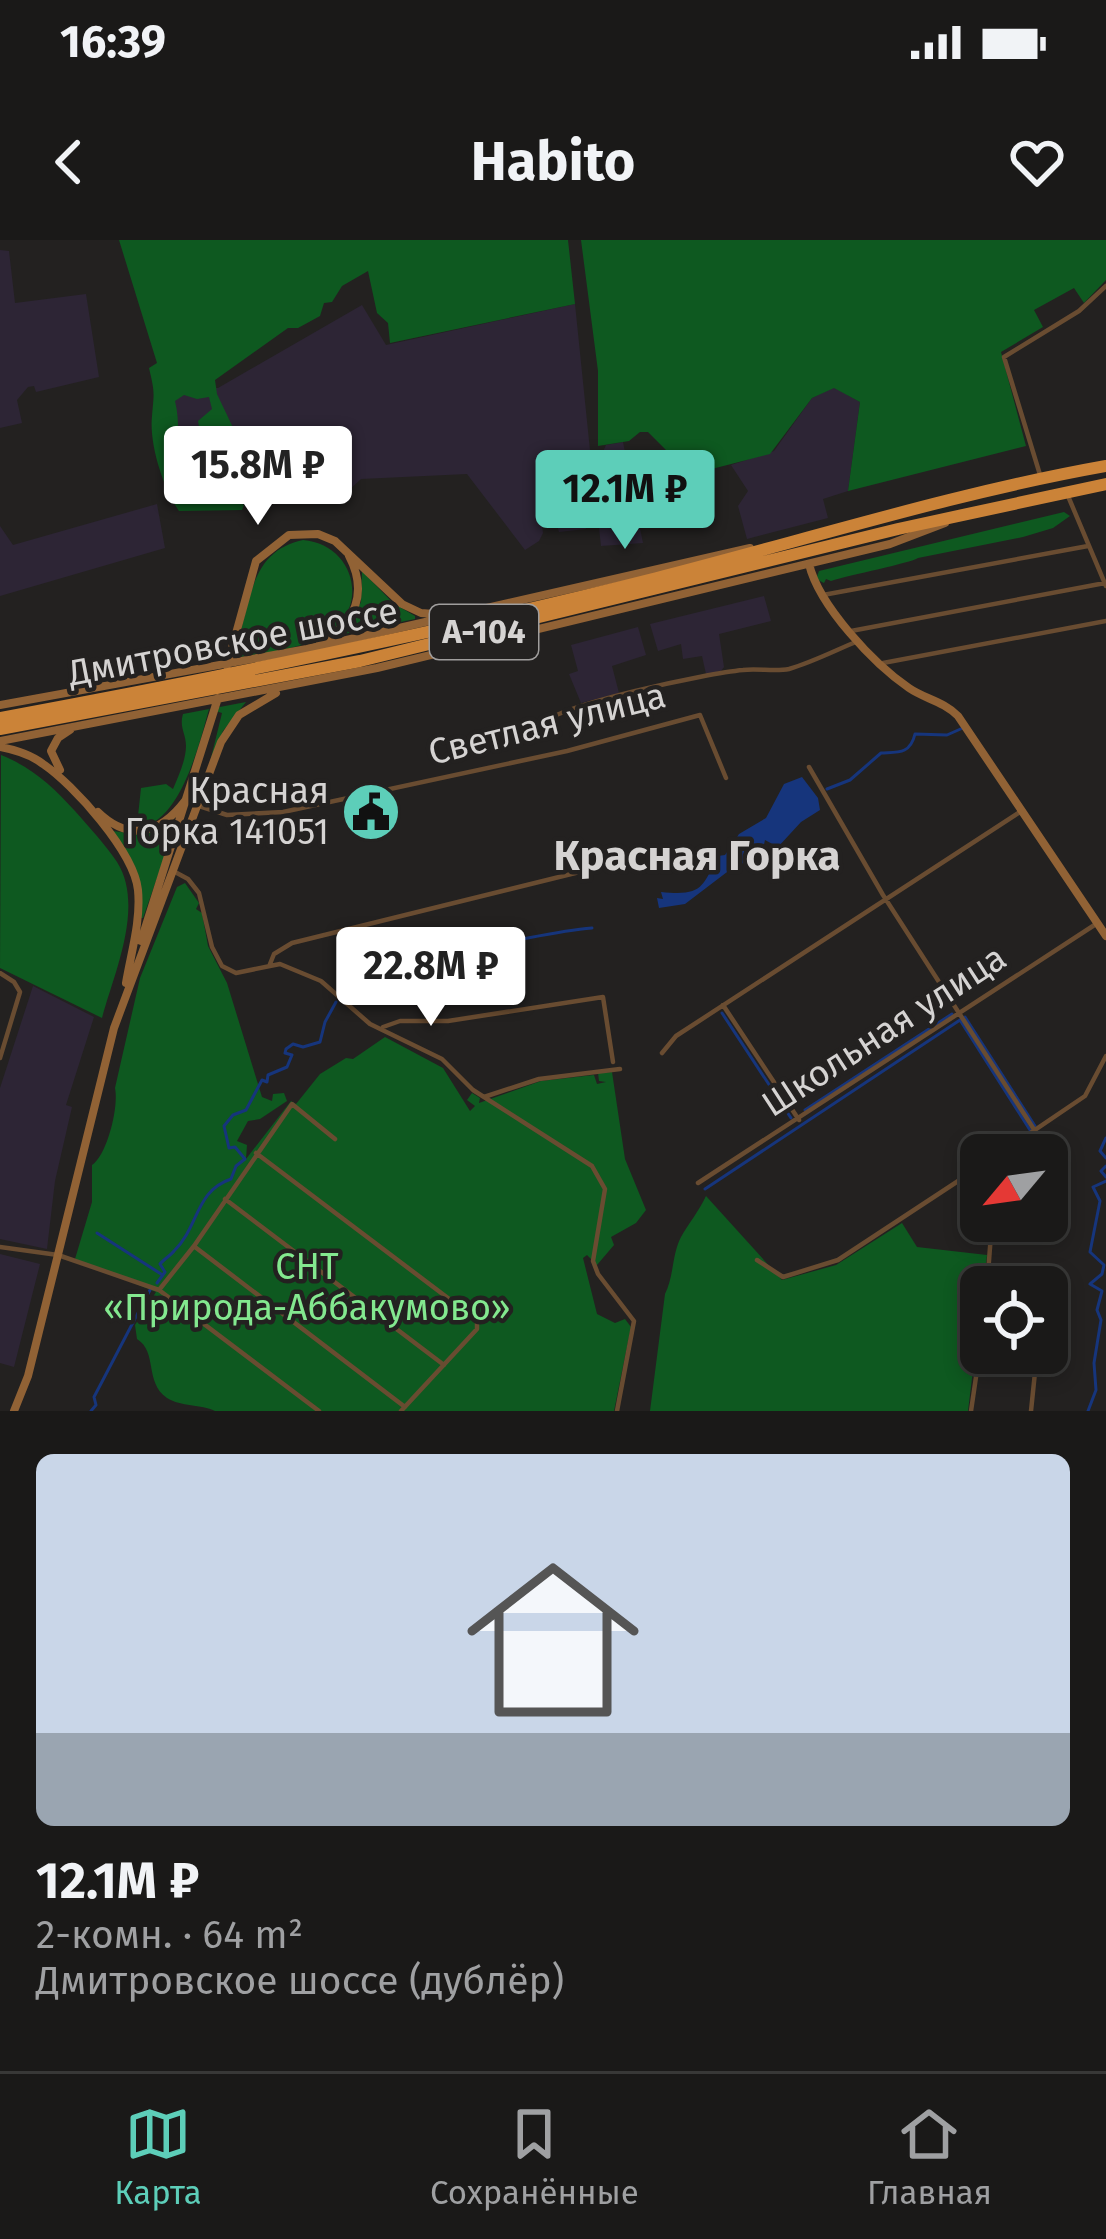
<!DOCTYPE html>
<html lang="ru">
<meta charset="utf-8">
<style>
:root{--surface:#1a1918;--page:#272625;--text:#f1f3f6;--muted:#9fa0a2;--line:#383837;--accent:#5dceb9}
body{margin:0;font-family:"Fira Sans",sans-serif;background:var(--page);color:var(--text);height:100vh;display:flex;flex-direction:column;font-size:45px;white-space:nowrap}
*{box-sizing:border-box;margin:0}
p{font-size:39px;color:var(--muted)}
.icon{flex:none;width:66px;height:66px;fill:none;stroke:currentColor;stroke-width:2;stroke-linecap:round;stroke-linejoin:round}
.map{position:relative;height:1171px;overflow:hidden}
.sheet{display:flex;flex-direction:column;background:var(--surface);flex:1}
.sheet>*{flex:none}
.needle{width:78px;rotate:241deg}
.controls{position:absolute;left:960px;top:894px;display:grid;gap:24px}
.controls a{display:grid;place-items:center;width:108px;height:108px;border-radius:18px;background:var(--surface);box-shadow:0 6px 18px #0003,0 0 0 3px var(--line);font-size:60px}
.price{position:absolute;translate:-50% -102px;padding:0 27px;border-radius:12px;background:#fff;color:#222;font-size:39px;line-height:78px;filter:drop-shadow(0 3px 6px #0008)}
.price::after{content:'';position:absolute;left:50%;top:72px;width:36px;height:27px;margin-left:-18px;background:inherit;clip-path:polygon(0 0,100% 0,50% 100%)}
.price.on{background:var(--accent);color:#111}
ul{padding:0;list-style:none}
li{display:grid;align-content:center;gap:24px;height:636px;padding:0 36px}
li span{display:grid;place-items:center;height:372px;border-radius:18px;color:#555}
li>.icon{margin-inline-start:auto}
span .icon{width:216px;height:216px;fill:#fffc;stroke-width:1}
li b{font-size:51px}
.status{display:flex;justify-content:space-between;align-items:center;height:84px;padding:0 60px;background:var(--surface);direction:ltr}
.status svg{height:33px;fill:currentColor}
header{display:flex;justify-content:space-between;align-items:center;height:156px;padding:0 36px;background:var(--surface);font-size:54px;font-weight:700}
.tabs{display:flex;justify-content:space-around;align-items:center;height:168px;border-top:3px solid var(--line);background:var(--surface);font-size:33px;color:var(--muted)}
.tabs a{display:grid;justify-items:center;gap:6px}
.tabs .on{color:var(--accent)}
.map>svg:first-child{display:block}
.industrial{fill:#2d2535}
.green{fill:#0e5920}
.water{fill:#16357c}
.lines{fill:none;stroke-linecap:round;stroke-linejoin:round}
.stream{stroke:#16357c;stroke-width:3}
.street{stroke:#694c31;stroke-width:4.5}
.secondary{stroke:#916235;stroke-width:8}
.highway{stroke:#cb8338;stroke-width:12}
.labels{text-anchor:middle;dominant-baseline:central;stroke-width:9;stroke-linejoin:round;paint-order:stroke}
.shield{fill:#232120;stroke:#a09e9d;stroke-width:3}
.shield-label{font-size:33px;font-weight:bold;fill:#d5d3d2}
.street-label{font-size:36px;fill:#d5d3d2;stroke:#232120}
.poi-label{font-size:36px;fill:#d5d3d2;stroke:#232120;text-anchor:end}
.park-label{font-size:36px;fill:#83e88f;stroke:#232120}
.quarter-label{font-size:42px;font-weight:bold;fill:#d5d3d2;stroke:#232120}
</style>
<div class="status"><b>16:39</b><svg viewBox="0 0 49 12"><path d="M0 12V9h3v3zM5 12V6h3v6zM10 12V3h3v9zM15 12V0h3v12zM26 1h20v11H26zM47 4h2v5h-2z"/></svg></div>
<header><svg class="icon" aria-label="back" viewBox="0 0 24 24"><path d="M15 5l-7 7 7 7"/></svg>Habito<svg class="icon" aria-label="heart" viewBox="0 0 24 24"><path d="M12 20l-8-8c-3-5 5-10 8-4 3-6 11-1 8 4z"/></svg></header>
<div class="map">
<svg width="1106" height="1171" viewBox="0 0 1106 1171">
<rect width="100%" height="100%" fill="#232120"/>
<path class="industrial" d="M0 10 9 11 15 63 86 54 99 137 36 152 34 146 28 147 17 160 22 183 0 188Z
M575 64 591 220 577 224 586 289 559 292 554 275 541 278 543 293 539 301 525 310 467 234 361 239 345 254 256 253 254 262 193 263 186 259 173 214 164 156 188 146 218 148 362 65 386 105Z
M834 147 860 162 848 251 823 259 828 278 747 299 738 266 748 251 731 225 774 211 812 158Z
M623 202 643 303 601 306 593 234 606 205Z
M157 264 165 308 0 356V286L13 305Z
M764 356 771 381 719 394 724 427 721 431 706 434 702 416 683 419 681 404 658 411 650 384Z
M638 387 646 415 612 426 619 453 581 463 569 434 578 431 571 405Z
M33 746 94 777 66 865 72 867 55 941 47 1009 0 999V848Z
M0 1014 40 1024 14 1127 0 1123Z"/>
<path class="green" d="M119 0H568L575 64 390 103 388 83 377 73 368 31 342 46 332 62 324 63 320 76 298 88H288L215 140 217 154 238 198 234 202 229 203 221 192 206 198 200 192 198 181 212 169 209 157 197 159 184 155 175 161C183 193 171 218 188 248L204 254 228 252 244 265 242 270 179 271C163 248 149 204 152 176 154 152 155 153 149 128L157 123Z
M581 0H1106V40L1084 63 1074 48 1034 70 1043 87 1001 112 1026 206 848 251 860 162 834 148 812 158 770 214 677 238 679 223 648 192H640L629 201 598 206V131Z
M1064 272 1070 276 1053 288 1023 297 918 318C911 323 849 335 831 341L826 339 824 343 816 339 819 331Z
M303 300C354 304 371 367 327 394 301 410 265 412 235 418L238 407 250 401 255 393 241 390C252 349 256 310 303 300Z
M362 331 393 363 415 376V379L344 394 361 362Z
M246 462 223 491 210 522 222 473 209 469C199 506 181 577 143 587L142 584 154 579 141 581 138 576 141 548 166 544 173 549C178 537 186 520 186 506 186 493 179 488 183 474Z
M1 515C33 528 52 546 75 571 89 587 105 604 117 622 145 666 114 733 102 778L0 728Z
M177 581 143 678H141L138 634 113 591 144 595Z
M185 643 199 663 196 669 202 673 208 706 227 743 262 857 272 861 273 854 284 853 287 861 260 879 248 881 237 901 247 905 246 919 291 861 296 864 320 834 346 818 353 819 385 797 443 828 470 871 475 866 467 860 472 853 480 858 479 863 541 841 594 835 597 844 606 842 599 841 598 833 612 832 625 919 646 970 636 983 611 997 614 1005 597 1025 587 1015 583 1018 597 1074 615 1083 625 1079 631 1087 614 1171H215C201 1164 181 1167 167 1158 144 1142 158 1112 137 1099L135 1085 156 1052 75 1019 92 962V925C107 915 119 867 115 848L140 738 177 647Z
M706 956 782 1040 836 1025 902 983 917 1007 987 1015 968 1171H650L665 1054C674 1036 672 1014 681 997 689 983 699 971 706 956Z"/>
<path class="water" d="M802 537 818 558 820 570 801 582 778 607 765 600 763 609 755 617 731 629 685 664 659 668 657 658 663 659 661 652C702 656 702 648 718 616L725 615 739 594 766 578 784 544Z"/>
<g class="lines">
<path class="stream" d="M827 549 850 540 881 513C897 512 910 515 915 494L947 495 965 487
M341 749C352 738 366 735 373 721 388 725 413 728 430 715 460 720 459 710 482 706 520 701 554 691 592 688
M722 773 791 878
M965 777 1035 886
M960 780 1030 890
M805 870 952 774
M1106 898 1100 911 1106 918
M1106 926 1101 931 1106 937
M705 949 960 780
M97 993 161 1034
M157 1043 165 1032 160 1024C164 1019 170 1016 174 1011 199 987 195 951 231 939L236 926 245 919 235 907 229 908 224 886 233 875 246 870 262 840 267 842 268 835 287 827 292 815 285 813 286 809 293 804 303 807 320 802 325 782 336 762
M91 1171 96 1165 94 1157 150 1050
M1088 1171 1096 1150 1094 1123 1101 1080 1097 1070 1102 1051 1090 1044 1102 1034 1104 1025 1090 1012 1100 961 1093 947 1106 941"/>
<path class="street" d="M1041 238 1004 117 1079 71 1106 46
M1068 256 1106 346
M823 355 1088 306
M851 391 1105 343
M883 423 1106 381
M539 486C558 464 709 433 743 430 758 428 775 432 789 429 813 422 836 410 858 401
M809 527 883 655 1035 891
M199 566 227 575 283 572 567 511 700 475 726 538
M175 632 188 639 199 653 212 707 222 726 236 733 280 724 321 741 370 784 442 819 473 850 592 926 605 949 593 1021 598 1034 634 1081 617 1171
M270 724 274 714 292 703 632 619
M0 733 14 742 20 752 0 818
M723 765 799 880
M383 787 400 781H448L603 757 613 822
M662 813 676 796 1023 570
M484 857 539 839 620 829
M256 913 477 1080V1089L401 1171
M998 915 1085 856 1106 816
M698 943 1096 684
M225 959 444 1125
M0 1007 58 1015 159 1050 319 1171
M195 1007 405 1167
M757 1020 783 1037 838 1020 981 926
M987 1047 992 981
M1043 1047V1046
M159 1050 194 1006 292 864 335 899
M971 1171 981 1103
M1031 1171 1037 1113"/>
<path class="secondary" d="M809 324C819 366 874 424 909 448 925 459 943 461 958 476L1106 696
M320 402C356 385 368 352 349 316
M227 426 256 321 289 295 318 294 335 301 402 364 421 373 447 375
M0 465 307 409 750 308
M0 501 377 428 890 304 945 283
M0 507C16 510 30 514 43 524 74 545 134 612 138 650 141 681 131 713 126 743
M60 530 51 511 58 498 70 490
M98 572C129 602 160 594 185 561
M141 701 218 458
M14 1171 28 1136 114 788 221 502 239 475 276 453"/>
<path class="highway" d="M0 478C221 437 439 393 657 338 806 300 954 253 1106 226
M0 489 360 421 898 289 1106 244"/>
</g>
<defs>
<g id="civic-disc" transform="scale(3)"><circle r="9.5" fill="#5dceb9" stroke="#232120"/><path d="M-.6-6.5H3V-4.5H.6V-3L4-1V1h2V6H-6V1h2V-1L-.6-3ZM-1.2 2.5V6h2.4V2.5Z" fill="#111"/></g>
</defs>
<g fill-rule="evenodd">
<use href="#civic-disc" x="371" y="572"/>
</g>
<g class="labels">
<rect class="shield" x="430" y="365" width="108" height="54" rx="9"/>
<g class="shield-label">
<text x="484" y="392">А-104</text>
</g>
<g class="street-label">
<text transform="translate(233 402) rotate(-11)">Дмитровское шоссе</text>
<text transform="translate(547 484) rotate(-14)">Светлая улица</text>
<text transform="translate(884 791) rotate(-33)">Школьная улица</text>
</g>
<g class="poi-label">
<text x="329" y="551">Красная<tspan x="329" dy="41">Горка 141051</tspan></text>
</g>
<g class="park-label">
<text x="307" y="1027">СНТ<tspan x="307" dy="41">«Природа-Аббакумово»</tspan></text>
</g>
<g class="quarter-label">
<text x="697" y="616">Красная Горка</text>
</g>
</g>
</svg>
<div class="controls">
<a><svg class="needle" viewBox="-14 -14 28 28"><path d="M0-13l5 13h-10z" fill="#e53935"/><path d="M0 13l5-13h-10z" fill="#9fa0a2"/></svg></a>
<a><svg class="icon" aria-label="locate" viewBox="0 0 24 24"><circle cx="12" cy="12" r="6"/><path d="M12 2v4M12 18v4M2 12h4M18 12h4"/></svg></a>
</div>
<b class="price" style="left:258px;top:288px">15.8M ₽</b>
<b class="price on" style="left:625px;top:312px">12.1M ₽</b>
<b class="price" style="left:431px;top:789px">22.8M ₽</b>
</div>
<section class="sheet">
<ul>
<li><span style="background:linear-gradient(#c9d6e8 75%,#9aa5b1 0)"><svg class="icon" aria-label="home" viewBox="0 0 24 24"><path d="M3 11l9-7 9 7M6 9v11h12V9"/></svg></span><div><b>12.1M ₽</b><p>2-комн. · 64 m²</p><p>Дмитровское шоссе (дублёр)</p></div></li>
</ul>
</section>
<nav class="tabs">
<a class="on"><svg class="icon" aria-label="map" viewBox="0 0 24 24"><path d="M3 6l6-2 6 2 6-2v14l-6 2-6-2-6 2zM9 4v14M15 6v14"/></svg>Карта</a>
<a><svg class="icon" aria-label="saved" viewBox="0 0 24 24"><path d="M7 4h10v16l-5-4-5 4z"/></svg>Сохранённые</a>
<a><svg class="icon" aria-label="home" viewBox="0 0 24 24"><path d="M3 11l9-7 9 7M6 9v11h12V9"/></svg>Главная</a>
</nav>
